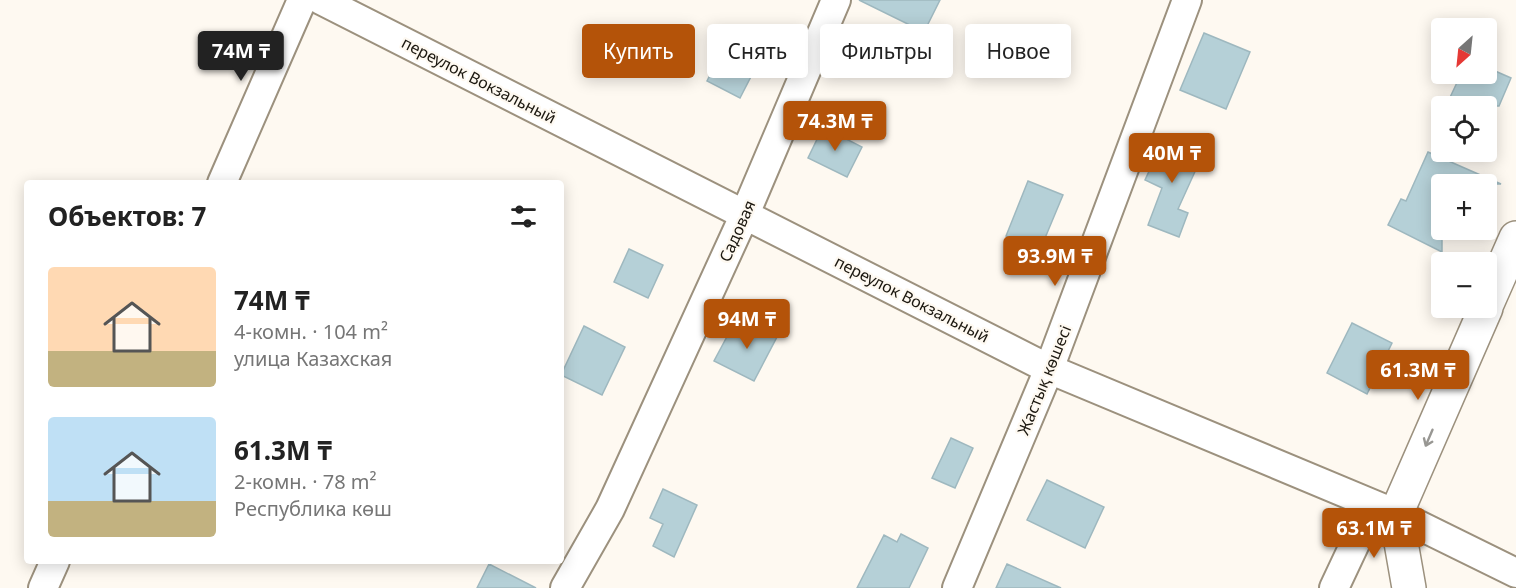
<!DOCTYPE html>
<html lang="ru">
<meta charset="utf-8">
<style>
:root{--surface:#fff;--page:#f2f2f2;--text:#222;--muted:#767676;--accent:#b45309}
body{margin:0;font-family:"Noto Sans",sans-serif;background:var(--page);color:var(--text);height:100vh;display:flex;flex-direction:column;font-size:22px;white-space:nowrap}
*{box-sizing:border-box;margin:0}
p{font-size:20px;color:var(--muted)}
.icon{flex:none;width:33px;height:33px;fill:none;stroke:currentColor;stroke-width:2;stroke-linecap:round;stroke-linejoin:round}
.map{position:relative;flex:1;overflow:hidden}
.drawer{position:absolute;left:24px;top:180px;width:540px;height:384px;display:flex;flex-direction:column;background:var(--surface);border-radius:6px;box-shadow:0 3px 15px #0003}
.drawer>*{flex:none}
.top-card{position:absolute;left:582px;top:24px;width:570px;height:54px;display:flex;gap:12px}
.needle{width:39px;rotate:207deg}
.controls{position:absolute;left:1431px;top:18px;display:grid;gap:12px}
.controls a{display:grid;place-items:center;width:66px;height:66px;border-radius:6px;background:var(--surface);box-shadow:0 3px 15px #0003;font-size:30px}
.price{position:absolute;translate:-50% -51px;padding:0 14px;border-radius:6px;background:var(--accent);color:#fff;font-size:20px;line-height:39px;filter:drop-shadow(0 2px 3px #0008)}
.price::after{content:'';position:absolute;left:50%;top:36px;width:18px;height:14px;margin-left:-9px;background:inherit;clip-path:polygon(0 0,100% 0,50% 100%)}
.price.active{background:#222;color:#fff}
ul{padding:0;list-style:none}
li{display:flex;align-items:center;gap:18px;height:150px;padding:0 24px}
li span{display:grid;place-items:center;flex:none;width:168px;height:120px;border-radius:6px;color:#555}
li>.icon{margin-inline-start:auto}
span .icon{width:72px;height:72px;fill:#fffc;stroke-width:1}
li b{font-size:26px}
h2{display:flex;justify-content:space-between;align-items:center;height:72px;padding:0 24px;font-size:26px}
.pill{padding:0 21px;border-radius:6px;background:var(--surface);box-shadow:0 3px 15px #0003;font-size:21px;line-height:54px}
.pill.active{background:var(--accent);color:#fff}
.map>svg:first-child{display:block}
.building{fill:#b5d0d7;stroke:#9eb8bf;stroke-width:1.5}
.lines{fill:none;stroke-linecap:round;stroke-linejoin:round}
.minor-casing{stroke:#9c917e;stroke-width:32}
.major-casing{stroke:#9c917e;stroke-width:36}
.minor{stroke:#fff;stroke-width:28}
.major{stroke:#fff;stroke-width:33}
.oneway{stroke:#989793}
.labels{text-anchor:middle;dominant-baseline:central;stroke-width:4.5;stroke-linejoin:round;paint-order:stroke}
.street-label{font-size:16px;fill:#1b170f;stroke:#fef9f1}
</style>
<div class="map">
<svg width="1516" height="588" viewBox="0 0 1516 588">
<rect width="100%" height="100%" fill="#fef9f1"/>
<path class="building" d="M859 0H940L924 32Z
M1204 33 1250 52 1226 109 1180 90Z
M727 42 760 59 740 98 707 81Z
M1486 67 1511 78 1499 106H1446L1461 74H1486Z
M823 127 862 147 847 177 808 158Z
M1165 137 1203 154 1178 209 1188 213 1179 237 1148 225 1162 188 1145 180Z
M1428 152 1501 184H1442V252L1388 225 1401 199 1406 201Z
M1028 181 1063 195 1040 250 1006 236Z
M629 249 663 265 648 298 614 282Z
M748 320 778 335 754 381 714 361 730 331 739 336Z
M1352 323 1392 343 1367 394 1327 373Z
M584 326 625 347 602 395 561 375Z
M951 438 973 448 955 488 932 478Z
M1047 480 1104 507 1085 548 1027 520Z
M663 489 697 505 674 557 653 546 663 524 650 518Z
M901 534 928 548 909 588H857L884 535 897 542Z
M489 564 536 588H477Z
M1007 564 1061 588H996Z"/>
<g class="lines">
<g class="minor-casing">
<path id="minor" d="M321 0 1049 369 1396 514 1516 573
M222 183 302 0
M43 588 55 561
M565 588 610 509 745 214 836 0
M957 588 1049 369 1187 0
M1334 588 1358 537 1396 514"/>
</g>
<g class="major-casing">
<path id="major" d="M1486 306 1516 238
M1409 588 1396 514 1486 308"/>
</g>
<use href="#minor" class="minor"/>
<use href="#major" class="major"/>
</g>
<defs><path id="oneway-shaft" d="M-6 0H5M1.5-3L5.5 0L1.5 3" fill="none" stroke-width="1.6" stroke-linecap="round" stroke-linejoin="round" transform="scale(1.5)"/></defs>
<use class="oneway" href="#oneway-shaft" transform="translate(1429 438) rotate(113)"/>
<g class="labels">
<g class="street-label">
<text transform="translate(479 80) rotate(27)">переулок Вокзальный</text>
<text transform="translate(737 231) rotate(-66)">Садовая</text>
<text transform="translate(912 299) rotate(27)">переулок Вокзальный</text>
<text transform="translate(1044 380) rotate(-68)">Жастық көшесі</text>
</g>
</g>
</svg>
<div class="controls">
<a><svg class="needle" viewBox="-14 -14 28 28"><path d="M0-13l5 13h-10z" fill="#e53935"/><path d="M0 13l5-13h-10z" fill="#767676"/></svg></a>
<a><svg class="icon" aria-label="locate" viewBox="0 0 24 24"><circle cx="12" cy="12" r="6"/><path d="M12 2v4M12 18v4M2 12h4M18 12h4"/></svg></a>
<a>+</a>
<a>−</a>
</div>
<b class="price active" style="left:241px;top:82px">74M ₸</b>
<b class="price" style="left:835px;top:152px">74.3M ₸</b>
<b class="price" style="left:1172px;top:184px">40M ₸</b>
<b class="price" style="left:1055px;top:287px">93.9M ₸</b>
<b class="price" style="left:747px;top:350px">94M ₸</b>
<b class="price" style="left:1418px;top:401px">61.3M ₸</b>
<b class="price" style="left:1374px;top:559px">63.1M ₸</b>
<div class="top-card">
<a class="pill active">Купить</a>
<a class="pill">Снять</a>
<a class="pill">Фильтры</a>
<a class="pill">Новое</a>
</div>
<section class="drawer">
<h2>Объектов: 7<svg class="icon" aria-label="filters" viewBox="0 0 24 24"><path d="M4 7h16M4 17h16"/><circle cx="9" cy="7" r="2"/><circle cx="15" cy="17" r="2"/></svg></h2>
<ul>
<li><span style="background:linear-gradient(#ffd9b3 70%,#c2b280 0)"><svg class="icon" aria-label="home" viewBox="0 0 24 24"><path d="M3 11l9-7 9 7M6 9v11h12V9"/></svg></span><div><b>74M ₸</b><p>4-комн. · 104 m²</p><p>улица Казахская</p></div></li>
<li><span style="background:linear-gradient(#bfe0f5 70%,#c2b280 0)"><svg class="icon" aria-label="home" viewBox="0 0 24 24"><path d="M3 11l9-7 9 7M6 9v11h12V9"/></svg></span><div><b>61.3M ₸</b><p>2-комн. · 78 m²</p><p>Республика көш</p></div></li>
</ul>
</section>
</div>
